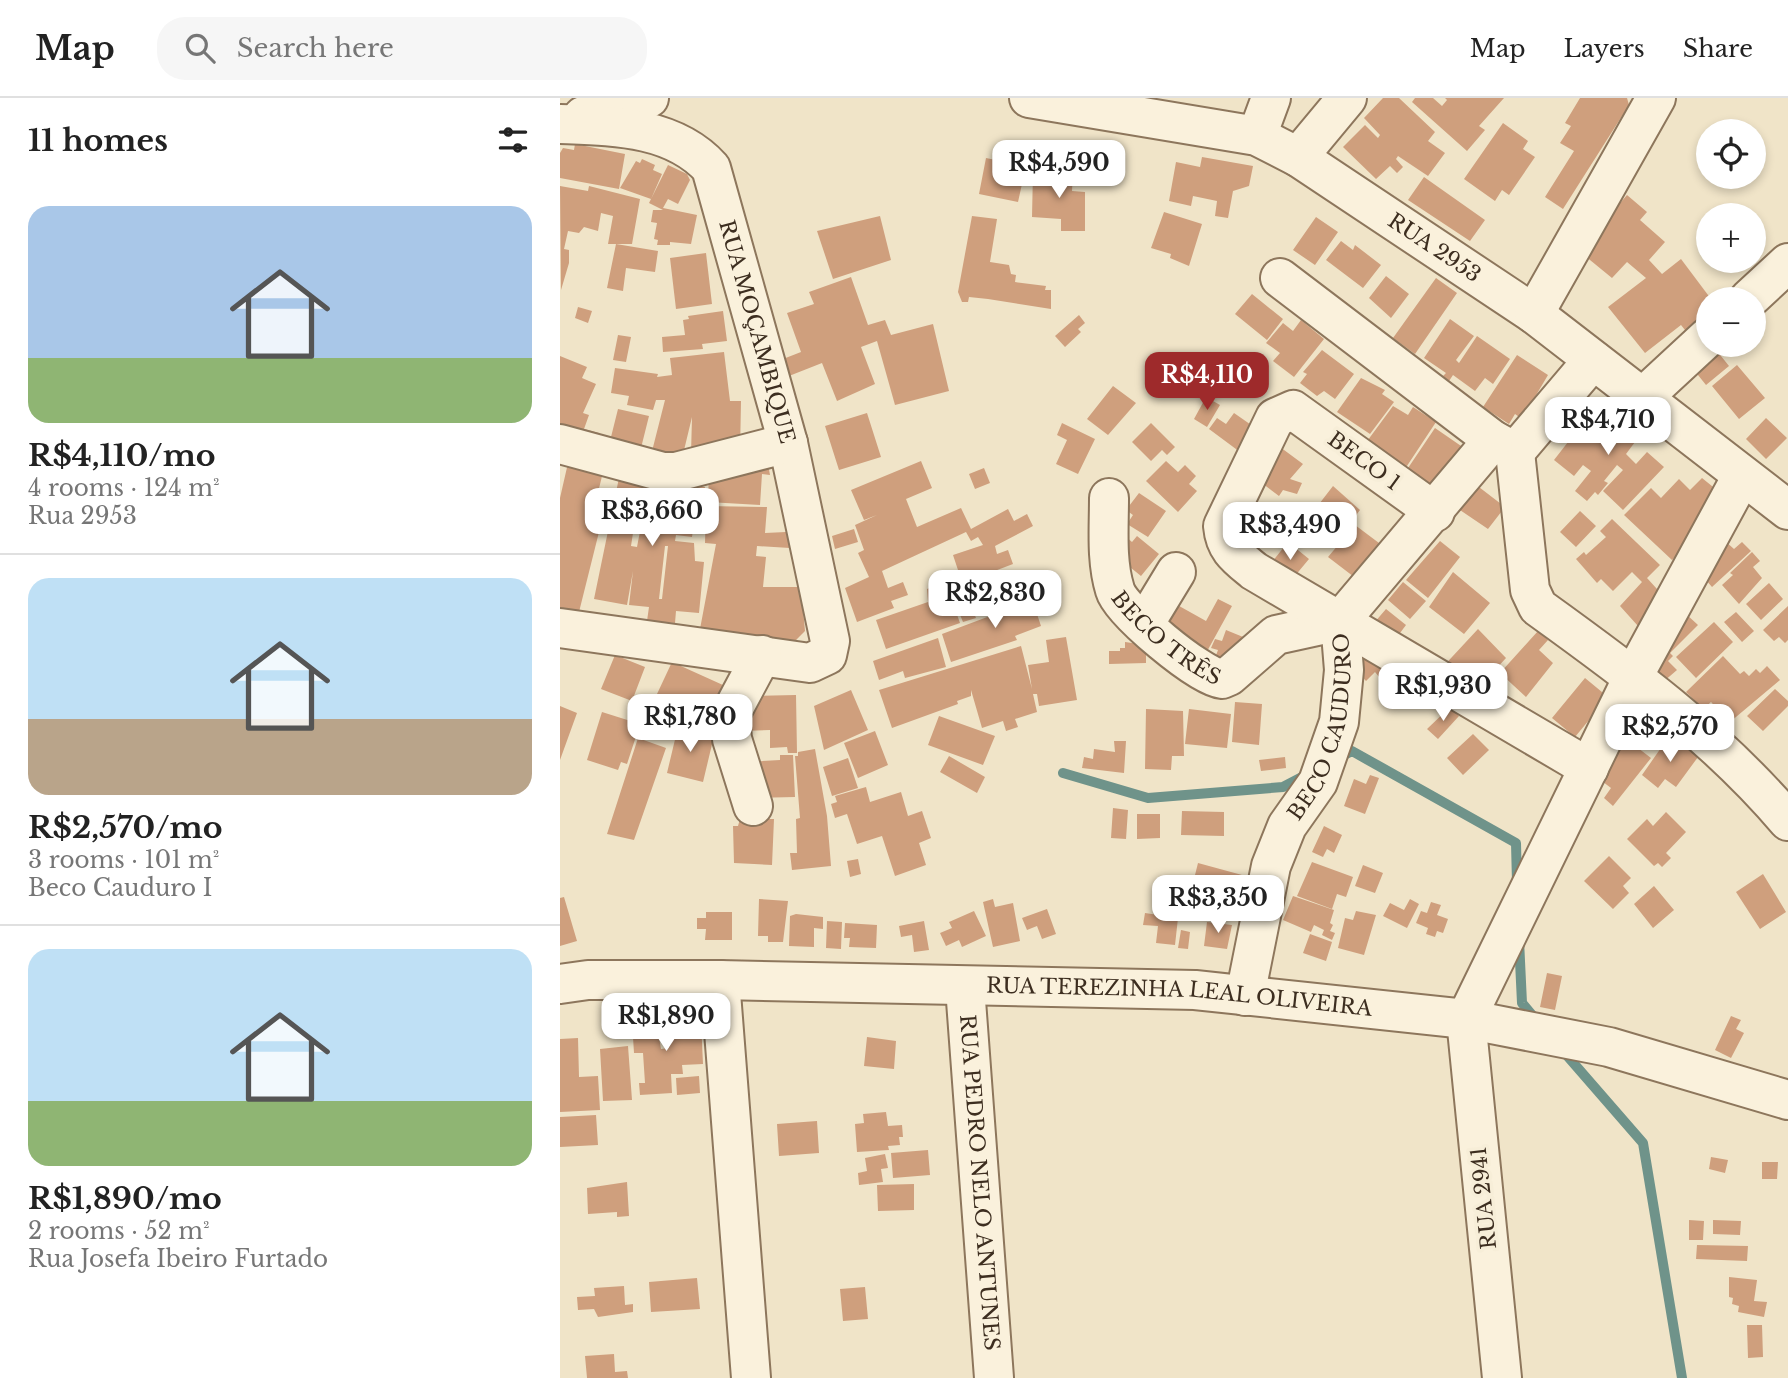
<!DOCTYPE html>
<meta charset="utf-8">
<style>
:root{--surface:#fff;--page:#f6f6f6;--text:#222;--muted:#767676;--line:#e0e0e0;--accent:#9e2a2b}
body{margin:0;font-family:"Libre Baskerville",serif;background:var(--page);color:var(--text);height:100vh;display:flex;flex-direction:column;font-size:26px;white-space:nowrap}
*{box-sizing:border-box;margin:0}
p{font-size:23px;color:var(--muted)}
.icon{flex:none;width:38px;height:38px;fill:none;stroke:currentColor;stroke-width:2;stroke-linecap:round;stroke-linejoin:round}
.map{position:relative;flex:1;overflow:hidden}
.drawer{display:flex;flex-direction:column;background:var(--surface);width:560px}
.drawer>*{flex:none}
.tools{position:absolute;left:1136px;top:21px;display:grid;gap:14px}
.tools a{display:grid;place-items:center;width:70px;height:70px;border-radius:50%;background:var(--surface);box-shadow:0 4px 10px #0003;font-size:35px}
.price{position:absolute;translate:-50% -60px;padding:0 16px;border-radius:14px;background:#fff;color:#222;font-size:23px;line-height:46px;filter:drop-shadow(0 2px 4px #0008)}
.price::after{content:'';position:absolute;left:50%;top:42px;width:21px;height:16px;margin-left:-10px;background:inherit;clip-path:polygon(0 0,100% 0,50% 100%)}
.price.current{background:var(--accent);color:#fff}
ul{padding:0;list-style:none}
li{display:grid;align-content:center;gap:14px;height:371px;padding:0 28px}
li+li{border-top:2px solid var(--line)}
li span{display:grid;place-items:center;height:217px;border-radius:21px;color:#555}
li>.icon{margin-inline-start:auto}
span .icon{width:126px;height:126px;fill:#fffc;stroke-width:1}
li b{font-size:30px}
h2{display:flex;justify-content:space-between;align-items:center;height:84px;padding:0 28px;font-size:30px}
header{display:flex;align-items:center;gap:42px;box-sizing:border-box;height:98px;padding:0 35px;background:var(--surface);border-bottom:2px solid var(--line)}
header strong{font-size:33px}
nav{display:flex;gap:38px;margin-inline-start:auto;font-size:24px}
.search{width:490px;height:63px;background:var(--page);display:flex;align-items:center;gap:18px;box-sizing:border-box;padding:0 24px;border-radius:28px;color:var(--muted);font-size:26px}
main{display:flex;flex:1;min-height:0}
.map>svg:first-child{display:block}
.lines{fill:none;stroke-linecap:round;stroke-linejoin:round}
.stream{stroke:#6f938a;stroke-width:10}
.building{fill:#cf9f7d;fill-rule:evenodd}
.minor-casing{stroke:#8d765c;stroke-width:42}
.minor{stroke:#faf1dc;stroke-width:38}
.labels{text-anchor:middle;dominant-baseline:central;stroke-width:7;stroke-linejoin:round;paint-order:stroke}
.street-label{font-size:21px;fill:#3d2e20;stroke:#f7eed8}
</style>
<header>
<strong>Map</strong>
<div class="search"><svg class="icon" aria-label="search" viewBox="0 0 24 24"><circle cx="10" cy="10" r="6"/><path d="M15 15l6 6"/></svg>Search here</div>
<nav><a>Map</a><a>Layers</a><a>Share</a></nav>
</header>
<main>
<section class="drawer">
<h2>11 homes<svg class="icon" aria-label="filters" viewBox="0 0 24 24"><path d="M4 7h16M4 17h16"/><circle cx="9" cy="7" r="2"/><circle cx="15" cy="17" r="2"/></svg></h2>
<ul>
<li><span style="background:linear-gradient(#a9c7e8 70%,#8fb573 0)"><svg class="icon" aria-label="home" viewBox="0 0 24 24"><path d="M3 11l9-7 9 7M6 9v11h12V9"/></svg></span><div><b>R$4,110/mo</b><p>4 rooms · 124 m²</p><p>Rua 2953</p></div></li>
<li><span style="background:linear-gradient(#bfe0f5 65%,#b9a48a 0)"><svg class="icon" aria-label="home" viewBox="0 0 24 24"><path d="M3 11l9-7 9 7M6 9v11h12V9"/></svg></span><div><b>R$2,570/mo</b><p>3 rooms · 101 m²</p><p>Beco Cauduro I</p></div></li>
<li><span style="background:linear-gradient(#bfe0f5 70%,#8fb573 0)"><svg class="icon" aria-label="home" viewBox="0 0 24 24"><path d="M3 11l9-7 9 7M6 9v11h12V9"/></svg></span><div><b>R$1,890/mo</b><p>2 rooms · 52 m²</p><p>Rua Josefa Ibeiro Furtado</p></div></li>
</ul>
</section>
<div class="map">
<svg width="1228" height="1280" viewBox="0 0 1228 1280">
<rect width="100%" height="100%" fill="#f0e4c8"/>
<g class="lines">
<path class="stream" d="M778 660 792 653 956 745 957 785
M503 675 588 700 723 689 746 677
M959 842 962 905 977 923
M1003 953 1083 1045 1122 1280"/>
</g>
<path class="building" d="M823 0H839L875 34 868 43 885 55 868 78 838 58 836 61 843 69 837 75 830 68 816 81 783 49 805 27 818 40 820 37 804 20Z
M855 0H873L882 8 887 2 885 0H944L919 28 925 32 907 53 852 4Z
M1020 0H1067L1069 7 1003 111 985 99 1014 53 1000 45 1011 28 1005 25Z
M943 25 968 43 963 51 975 59 949 97 942 92 935 103 904 81Z
M15 46 65 56 59 91 0 80V55L3 50 14 52Z
M642 59 693 68 689 88 673 93 668 120 655 118 657 103 633 98 631 108 609 103 616 64 640 69Z
M426 60 466 68 458 104 419 96Z
M82 61 95 67 93 72 102 76 91 101 60 90 76 63 80 65Z
M108 67 127 76 130 82 118 106 108 101 103 110 137 117 131 146 110 144V147H97L98 142 94 141 97 125 91 124 93 112H103L89 105Z
M473 73 513 75 512 93 525 94V133H501V121L472 119Z
M864 79 925 122 910 143 848 102Z
M0 88 28 93 29 88 80 101 72 146H48L53 118 41 115 38 133 24 129 19 135 8 133 4 151 9 152V165L1 192Z
M1067 97 1087 114 1080 122 1105 144 1089 162 1102 176 1121 161 1151 201H1148V230L1133 242 1121 227 1085 255 1048 209 1086 180 1067 164 1052 180 1019 153Z
M604 114 642 126 629 168 610 160 611 156 591 150Z
M320 118 331 162 273 181 257 133Z
M412 118 437 121 430 164 449 167 451 176 456 177 455 184 486 188 485 192H491V211L428 201 409 199 408 204H402L398 194Z
M756 119 778 134 755 167 733 152Z
M781 143 793 152 795 147 821 167 803 190 766 162Z
M56 146 98 153 95 174 66 170 63 193 47 190Z
M146 155 152 206 116 211 110 160Z
M826 178 849 196 831 220 809 200Z
M291 179 308 227 325 222 331 237 373 226 389 293 335 307 317 243 301 249 315 286 277 303 262 265 229 278 223 261 241 254 227 215 254 206 249 194Z
M876 180 897 195 855 256 833 240Z
M692 196 723 221 707 242 675 216Z
M18 209 32 213 28 225 15 220Z
M163 213 167 243 142 246 143 251 103 254 102 239 125 237 123 222 129 221 128 218Z
M519 217 525 225 518 231 521 234 505 249 495 238Z
M890 221 914 238 896 262 899 265 917 238 950 261 933 286 925 280 915 293 893 277 889 283 883 278 886 275 864 260Z
M741 222 764 241 734 279 713 263 720 255 706 245 723 225 733 233Z
M58 237 71 239 66 264 53 262Z
M1148 247H1165L1157 253 1169 268 1146 287 1126 262Z
M762 252 794 276 775 301 764 293 757 298 740 285 747 276 743 274Z
M164 254 170 303H181L180 355 131 356 132 319 119 373 89 365 105 302H96L93 312 67 307 69 298 51 295 55 270 98 276 97 279 112 277 110 260Z
M957 257 988 277 962 321 955 316 949 326 923 309Z
M0 258 27 269 22 280 36 286 23 315 29 317 24 331 39 335 33 354 0 342Z
M1177 267 1205 300 1179 321 1152 288Z
M801 280 825 292 822 296 834 304 810 336 777 314Z
M553 288 576 305 548 337 527 321Z
M646 299 660 307 647 329 634 321Z
M1043 299 1052 307 1049 313 1081 336 1066 356 1076 366 1087 354 1104 369 1063 412 1043 393 1063 372 1057 367 1044 383 1048 385 1038 397 1035 394 1027 403 1015 393 1031 373 1023 367 1014 378 994 362Z
M833 308 848 317 853 309 876 324 843 374 805 346Z
M58 311 89 318 79 358 48 351Z
M307 315 321 359 279 372 265 328Z
M674 315 697 331 680 354 649 331 657 320 666 326Z
M1206 320 1227 340 1206 361 1186 341Z
M502 325 535 341 518 376 496 366 507 342 497 337Z
M591 325 615 349 607 357 602 352 591 363 572 344Z
M875 330 904 350 870 394 844 376Z
M720 349 743 366 730 381 742 385 737 396 723 392 719 398 698 382Z
M206 356 210 377 202 376 200 407 148 404 149 372Z
M361 363 372 390 346 401 357 429 401 410 411 431 448 411 454 423 467 416 473 428 435 448 437 456 448 452 453 466 403 485 409 502 394 508 400 525 326 551 316 522 368 504 367 491 400 478 393 457 423 447 418 439 411 443 406 434 322 473 328 490 343 484 348 497 331 503 334 510 297 524 285 490 309 479 298 455 304 452 295 427 317 417 304 422 291 392Z
M606 363 618 374 625 367 636 378 629 386 637 393 618 414 586 383Z
M8 365 43 374 34 411 44 414 19 514 0 512V400Z
M424 370 430 385 415 391 409 376Z
M60 375 145 389 143 404 137 403 132 439 116 437 115 443 134 445 135 463 144 464 139 515 116 513 115 525 87 523 89 509 69 507 73 473 67 507 34 501ZM101 394 104 395 101 426 84 424 85 420 97 422ZM75 422 82 423 77 449 71 448ZM105 448H108L102 501H99Z
M1142 380 1163 397 1149 429 1112 462 1064 417 1091 390 1101 400 1119 381 1130 392Z
M915 386 945 409 928 431 897 410Z
M773 388 800 412 778 441 768 433 774 424 756 410Z
M579 395 606 413 588 439 567 426 573 417 566 412Z
M689 404 712 422 688 451 672 439Z
M146 408 207 409 205 435 226 434 230 450 197 448 196 458 206 459 203 489H241L245 533 235 543 140 531 156 446 145 445Z
M1020 413 1036 428 1016 449 1000 434Z
M1052 421 1100 467 1087 480 1107 502 1078 528 1060 508 1082 484 1072 474 1053 493 1041 481 1037 485 1016 461 1024 454 1026 457 1046 439 1040 433Z
M795 427 827 451 802 485 768 459Z
M294 431 298 444 275 451 272 438Z
M564 437 572 444 577 438 599 456 581 478 560 461Z
M880 443 900 459 868 500 846 482Z
M1165 443 1174 451 1182 444 1191 453 1152 489 1139 474Z
M728 444 749 461 729 485 712 464Z
M1192 454 1200 463 1193 469 1202 480 1179 506 1162 487 1173 477 1170 475Z
M893 474 930 505 904 536 869 509Z
M843 484 866 503 850 521 828 502Z
M1209 485 1223 501 1201 522 1186 506Z
M486 497 492 511 477 516 481 528 455 538 457 542 391 564 382 536Z
M658 501 672 508 645 557 597 530 612 504 646 523Z
M411 508 416 520 403 524 398 512Z
M1228 508V542L1225 545 1219 539 1214 543 1203 532Z
M826 511 846 527 837 539 814 525Z
M1176 514 1194 533 1182 544 1164 524Z
M1126 516 1138 527 1110 555 1113 558 1108 563 1117 572 1103 584 1095 576Z
M1154 524 1173 544 1136 580 1116 559Z
M918 531 946 560 922 586 916 581 906 591 879 573Z
M666 532 688 541 677 569 655 560 658 552 651 550 655 541 662 543Z
M978 533 988 542 979 552 993 565 966 599 940 575Z
M506 539 517 602 479 608 477 596H473L477 614 455 621 458 629 446 633 443 623 422 630 411 592V598L397 603 398 606 332 630 319 592 461 548 472 591 468 567 489 564 486 542Z
M378 540 386 569 345 580 343 573 319 582 313 563Z
M565 544 586 547V565L549 566V553H560V550H565Z
M812 552 826 573 820 580 815 574 806 583 790 565Z
M55 557 85 569 72 603 41 591Z
M1163 558 1180 576 1184 573 1189 578 1196 571 1200 575 1207 568 1220 582 1170 624 1151 604 1136 618 1127 609 1134 602 1126 594Z
M112 564 174 592 159 625 117 606 115 611 110 608 113 602 97 596Z
M1025 580 1048 599 1015 639 992 620Z
M1215 591 1228 603V608L1203 633 1187 618Z
M291 592 308 632 264 652 254 608Z
M236 597 237 655H228L227 649 210 650V632L181 633 196 598Z
M675 604 702 606 699 647 672 644Z
M0 608 17 615 0 662Z
M890 609 899 618 878 641 867 631Z
M586 611 623 613 624 658H612L611 672 585 671Z
M629 611 671 616 667 650 625 646Z
M42 614 80 626 67 666 61 664 58 672 27 662Z
M379 618 435 638 423 667 368 647Z
M118 629 154 638 143 684 107 675Z
M315 633 328 667 298 680 284 645Z
M913 636 929 652 903 677 887 660Z
M1110 637 1138 659 1116 689 1105 681 1098 690 1082 677Z
M78 640 106 650 74 742 47 736Z
M1065 640 1091 660 1053 708 1044 700 1051 690 1030 674Z
M554 643H566L564 675 522 670 524 659 533 661 534 651 555 654Z
M255 651 267 718 271 768 232 772 230 755H237L236 721 240 720 235 658H238V654Z
M220 657H233L235 699 197 700 186 664 220 662Z
M389 658 425 679 417 695 380 674Z
M725 659 726 670 701 673 699 662Z
M288 660 298 690 272 698 263 669Z
M810 677 819 680 805 716 784 708 794 681 806 686Z
M306 689 310 704 341 694 348 718 362 713 371 740 359 745 366 767 335 778 322 738 297 746 287 716 275 720 271 706 277 704 275 698Z
M553 710 568 712 566 741 551 740Z
M622 713 664 714V738L621 737Z
M1106 714 1126 734 1106 755 1111 760 1102 769 1098 765 1094 768 1067 741 1087 721 1093 728Z
M577 716H600V740L577 741Z
M180 721H214L212 767 174 765 173 728H178Z
M764 728 782 737 774 755 767 751 763 759 752 754Z
M1049 758 1071 780 1063 788 1069 795 1053 811 1024 783Z
M298 761 301 776 290 779 287 763Z
M752 764 793 779 786 799 777 796 772 811 737 798Z
M638 765 682 777 671 814 637 807 627 802 629 793 640 796 643 783 634 781Z
M803 767 823 775 815 795 795 788Z
M1203 776 1226 814 1200 831 1176 794Z
M1094 788 1114 812 1093 830 1074 806Z
M733 798 774 812 770 825 773 827 770 833 775 835 772 842 762 837 764 832 754 827 751 834 723 822Z
M4 799 17 843 0 848V800Z
M199 801 228 803 223 844H208V838H198Z
M433 801 435 809 453 805 460 843 433 849 423 804Z
M850 801 859 806 847 830 823 818 830 805 844 812Z
M871 804 881 807 877 817 888 821 883 835 877 833 875 839 866 836 868 830 856 825 861 813 867 815Z
M487 811 496 836 482 841 477 828 467 832 462 820Z
M414 813 426 838 402 849 399 842 386 848 380 835 392 830 389 824Z
M796 813 816 817 804 857 778 850 785 820 793 822Z
M146 814H172V842H145L146 831H137V820H146Z
M585 815 618 820 615 847 596 845 598 828 583 827Z
M236 816 263 819V831L254 830V849L229 848 230 818Z
M267 823 282 824 281 851 266 850Z
M364 823 369 852 354 854 352 837 341 839 339 828Z
M647 824 672 827 667 851 644 848Z
M285 825 317 827 316 850 289 849 290 840H284Z
M621 832 630 834 628 851 618 850Z
M750 836 772 844 766 863 743 855Z
M987 875 1002 878 995 912 980 909Z
M1171 918 1181 922 1176 931 1184 935 1171 960 1155 952Z
M96 922 101 951 109 950 108 925 141 923 143 966 122 967 123 976H111L112 995 80 997 79 985H85L83 955H74L72 923Z
M307 939 336 943 334 971 304 968Z
M18 940 19 979 38 978 40 1012 0 1014V941Z
M68 948 72 1002 43 1003 40 951Z
M139 978 140 995 117 997 116 980Z
M326 1014 328 1028 342 1027 343 1039H339L340 1047 328 1048 329 1052 297 1054 295 1026 304 1025 303 1016Z
M36 1017 38 1047 0 1049V1019Z
M257 1023 259 1055 219 1058 217 1026Z
M368 1052 370 1077 333 1080 331 1055Z
M325 1056 328 1070 321 1071 323 1084 299 1087 298 1075 307 1073 305 1060Z
M1151 1059 1168 1062 1165 1075 1149 1071Z
M1202 1064H1218L1217 1081H1202Z
M67 1084 69 1118 57 1119V1114L28 1116 27 1090Z
M354 1086V1112L318 1113 317 1087Z
M1129 1122 1144 1123 1143 1142H1129Z
M1153 1122 1181 1123 1180 1137 1153 1136Z
M1137 1147 1188 1148 1187 1163 1136 1161Z
M1169 1179 1197 1182 1194 1203 1207 1204 1204 1219 1178 1214 1179 1208 1172 1206 1173 1200 1169 1199Z
M137 1180 140 1211 91 1214 89 1184Z
M64 1188 65 1207 73 1206V1214L38 1219 34 1211 18 1212 17 1199 35 1198 34 1190Z
M305 1189 308 1221 283 1223 280 1191Z
M1187 1227H1202L1203 1259 1188 1260Z
M54 1256 55 1274 67 1273 68 1280H27L25 1258Z"/>
<g class="lines">
<g class="minor-casing">
<g id="minor">
<path id="s1" d="M469 0 697 38 738 59 974 216 1228 412"/>
<path d="M23 18 89 0"/>
<path id="s2" d="M0 26C53 28 113 28 151 70L228 345 270 543 267 557 250 565 0 530"/>
<path d="M697 38 711 0"/>
<path d="M738 59 787 0"/>
<path d="M720 180 933 342 955 354"/>
<path d="M1189 201 1228 165"/>
<path d="M974 216 1096 0"/>
<path d="M1082 300 1148 239"/>
<path d="M0 346 103 374H116L228 345"/>
<path d="M955 354 970 492 978 509C1067 573 1157 639 1228 723"/>
<path d="M955 354 1033 262"/>
<path id="s3" d="M549 400C549 430 546 463 555 492 561 513 639 578 662 581L669 578 716 537 780 523"/>
<path d="M875 414 733 312 715 320 663 428C665 451 677 459 694 473L1029 670"/>
<path d="M585 525 616 474"/>
<path d="M193 708 172 641 170 617 202 557"/>
<path d="M160 882 191 1280"/>
<path id="s4" d="M0 886 28 882H160L635 892 906 921 1049 949 1228 1002"/>
<path id="s5" d="M405 889 434 1280"/>
<path id="s6" d="M685 898 711 768 727 728 758 684 779 624 784 572 780 523 933 342"/>
<path d="M942 1280 906 921 1074 577 1182 378"/>
</g>
</g>
<use href="#minor" class="minor"/>
</g>
<g class="labels">
<g class="street-label">
<text stroke="none"><textPath href="#s1" startOffset="441">RUA 2953</textPath></text>
<text stroke="none"><textPath href="#s2" startOffset="332">RUA MOÇAMBIQUE</textPath></text>
<text transform="translate(804 363) rotate(36)">BECO 1</text>
<text stroke="none"><textPath href="#s3" startOffset="164">BECO TRÊS</textPath></text>
<text stroke="none"><textPath href="#s6" startOffset="284">BECO CAUDURO</textPath></text>
<text stroke="none"><textPath href="#s4" startOffset="620">RUA TEREZINHA LEAL OLIVEIRA</textPath></text>
<text stroke="none"><textPath href="#s5" startOffset="196">RUA PEDRO NELO ANTUNES</textPath></text>
<text transform="translate(924 1100) rotate(-96)">RUA 2941</text>
</g>
</g>
</svg>
<div class="tools">
<a><svg class="icon" aria-label="locate" viewBox="0 0 24 24"><circle cx="12" cy="12" r="6"/><path d="M12 2v4M12 18v4M2 12h4M18 12h4"/></svg></a>
<a>+</a>
<a>−</a>
</div>
<b class="price" style="left:499px;top:102px">R$4,590</b>
<b class="price current" style="left:647px;top:314px">R$4,110</b>
<b class="price" style="left:1048px;top:359px">R$4,710</b>
<b class="price" style="left:92px;top:450px">R$3,660</b>
<b class="price" style="left:730px;top:464px">R$3,490</b>
<b class="price" style="left:435px;top:532px">R$2,830</b>
<b class="price" style="left:883px;top:625px">R$1,930</b>
<b class="price" style="left:130px;top:656px">R$1,780</b>
<b class="price" style="left:1110px;top:666px">R$2,570</b>
<b class="price" style="left:658px;top:837px">R$3,350</b>
<b class="price" style="left:106px;top:955px">R$1,890</b>
</div>
</main>
